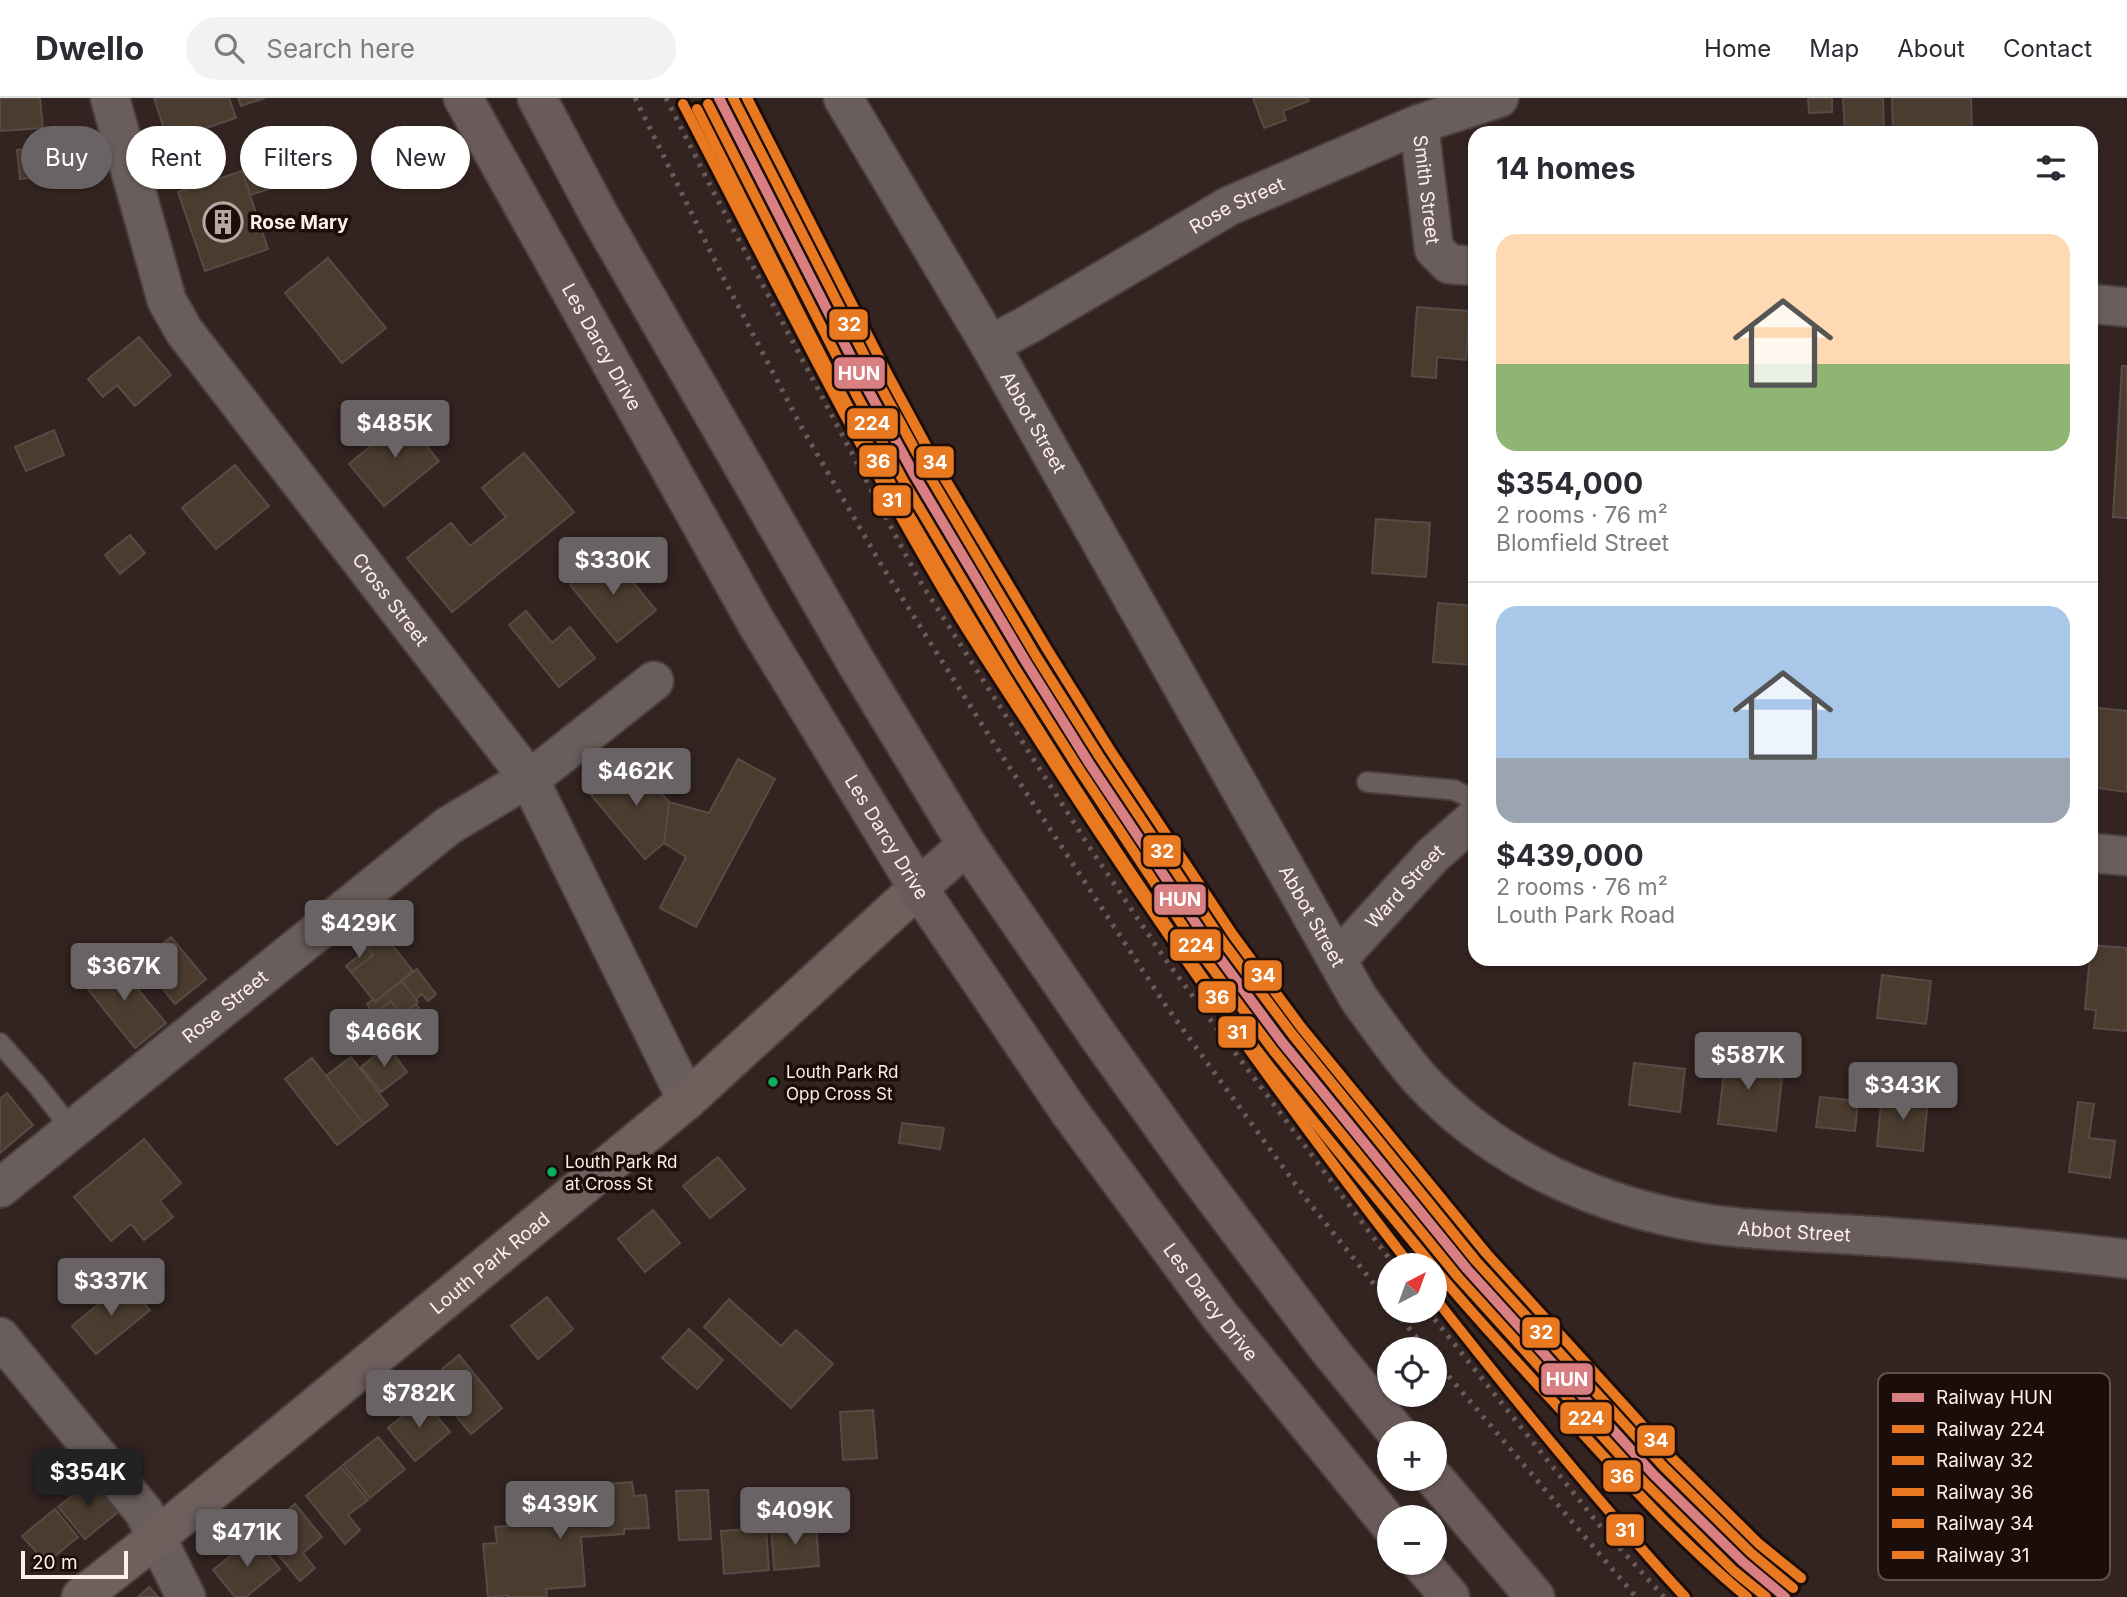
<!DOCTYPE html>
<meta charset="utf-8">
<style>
:root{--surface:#fff;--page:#f2f2f3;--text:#2b2b33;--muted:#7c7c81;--line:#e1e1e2;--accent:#6a6366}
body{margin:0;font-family:Inter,sans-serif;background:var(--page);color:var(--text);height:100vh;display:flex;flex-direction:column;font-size:26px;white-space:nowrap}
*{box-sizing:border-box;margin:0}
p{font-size:23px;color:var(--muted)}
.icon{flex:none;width:38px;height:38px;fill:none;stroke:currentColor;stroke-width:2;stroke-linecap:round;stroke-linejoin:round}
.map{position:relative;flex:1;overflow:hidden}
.panel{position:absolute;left:1468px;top:28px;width:630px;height:840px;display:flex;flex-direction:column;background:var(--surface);border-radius:21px;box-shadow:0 2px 5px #0004}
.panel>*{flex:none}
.top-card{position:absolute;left:21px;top:28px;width:665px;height:63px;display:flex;gap:14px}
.needle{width:46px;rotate:41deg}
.buttons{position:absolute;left:1377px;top:1155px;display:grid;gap:14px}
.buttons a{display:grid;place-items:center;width:70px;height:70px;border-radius:50%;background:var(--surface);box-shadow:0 2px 5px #0004;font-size:35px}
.scale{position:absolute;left:21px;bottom:18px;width:107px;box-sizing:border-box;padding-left:7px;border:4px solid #ffefeb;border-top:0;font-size:19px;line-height:24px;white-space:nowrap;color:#ffefeb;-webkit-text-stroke:5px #1a0d0a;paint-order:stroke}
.price{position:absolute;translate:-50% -60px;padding:0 16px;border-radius:7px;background:var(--accent);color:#fff;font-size:23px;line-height:46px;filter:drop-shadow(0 2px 4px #0008)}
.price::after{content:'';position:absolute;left:50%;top:42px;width:21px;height:16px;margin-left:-10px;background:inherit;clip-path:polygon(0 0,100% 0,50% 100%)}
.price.on{background:#222;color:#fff}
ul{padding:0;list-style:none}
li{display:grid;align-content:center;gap:14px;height:371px;padding:0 28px}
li+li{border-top:2px solid var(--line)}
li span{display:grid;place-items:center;height:217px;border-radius:21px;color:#555}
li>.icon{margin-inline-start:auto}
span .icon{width:126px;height:126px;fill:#fffc;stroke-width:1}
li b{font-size:30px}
h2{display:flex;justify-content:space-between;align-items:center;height:84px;padding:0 28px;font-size:30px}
.tag{padding:0 24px;border-radius:32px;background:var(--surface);box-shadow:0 2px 5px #0004;font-size:24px;line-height:63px}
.tag.on{background:var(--accent);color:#fff}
header{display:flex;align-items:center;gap:42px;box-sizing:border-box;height:98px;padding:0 35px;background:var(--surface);border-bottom:2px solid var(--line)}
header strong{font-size:33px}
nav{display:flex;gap:38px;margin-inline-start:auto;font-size:24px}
.search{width:490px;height:63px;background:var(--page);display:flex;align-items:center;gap:18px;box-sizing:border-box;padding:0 24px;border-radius:38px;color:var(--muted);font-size:26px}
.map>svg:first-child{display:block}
.building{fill:#4b3c2f;stroke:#574b45;stroke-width:2}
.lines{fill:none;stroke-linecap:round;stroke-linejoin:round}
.lane-casing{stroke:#4b3f3c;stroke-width:23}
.street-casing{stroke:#4b3f3c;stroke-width:42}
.secondary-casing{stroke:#4b3f3c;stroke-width:42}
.highway-casing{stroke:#4b3f3c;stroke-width:42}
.lane{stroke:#6a5e5c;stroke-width:19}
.street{stroke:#6a5e5c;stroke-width:38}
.secondary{stroke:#6f605e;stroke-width:38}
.highway{stroke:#6b5a5a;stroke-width:38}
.rail{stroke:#695b59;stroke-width:5;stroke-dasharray:3.5 7;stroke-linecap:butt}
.rail-1-casing{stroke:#1a0d0a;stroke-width:16}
.rail-2-casing{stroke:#1a0d0a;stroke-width:16}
.rail-3-casing{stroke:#1a0d0a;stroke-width:16}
.rail-4-casing{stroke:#1a0d0a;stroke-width:16}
.rail-5-casing{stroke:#1a0d0a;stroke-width:16}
.rail-6-casing{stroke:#1a0d0a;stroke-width:16}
.rail-1{stroke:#d97e81;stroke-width:10}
.rail-2{stroke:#e97920;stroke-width:10}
.rail-3{stroke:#e97920;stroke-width:10}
.rail-4{stroke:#e97920;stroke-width:10}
.rail-5{stroke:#e97920;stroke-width:10}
.rail-6{stroke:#e97920;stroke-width:10}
.bus-dot{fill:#0daf5c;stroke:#1a0d0a;stroke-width:2.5}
.labels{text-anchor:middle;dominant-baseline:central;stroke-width:7;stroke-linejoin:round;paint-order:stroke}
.bus-label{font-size:17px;fill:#ffefeb;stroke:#1a0d0a;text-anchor:start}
.street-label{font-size:19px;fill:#ffefeb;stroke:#1a0d0a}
.poi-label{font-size:19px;font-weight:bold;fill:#ffefeb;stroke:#1a0d0a;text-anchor:start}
.key{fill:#1a0d0a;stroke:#5f514e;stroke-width:2}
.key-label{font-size:19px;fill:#ffefeb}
.line-badge{stroke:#1a0d0a;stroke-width:2.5}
.badge-label{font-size:19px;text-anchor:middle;font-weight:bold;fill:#fff}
</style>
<header>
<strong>Dwello</strong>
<div class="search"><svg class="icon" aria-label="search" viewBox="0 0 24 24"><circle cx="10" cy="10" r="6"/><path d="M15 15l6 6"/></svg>Search here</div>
<nav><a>Home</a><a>Map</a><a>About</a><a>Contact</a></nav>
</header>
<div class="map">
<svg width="2127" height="1499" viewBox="0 0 2127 1499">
<rect width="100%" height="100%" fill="#332421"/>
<path class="building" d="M0 0H40L43 30 0 33Z
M154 0H229L236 20 168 43Z
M238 0H265L241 8Z
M1253 0H1308L1309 3 1283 13 1286 22 1264 30Z
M1808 0H1832V14L1809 15Z
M1843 0H1883L1884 35H1845Z
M1892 0H1971L1972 35H1893Z
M47 49 50 78 20 81 17 52Z
M311 51 319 76 250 97 242 73Z
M242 73 268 151 205 173 178 94Z
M328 160 386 230 342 265 285 195Z
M1417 209 1469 213 1466 262 1437 259 1436 280 1412 278Z
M139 239 171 277 135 308 117 287 103 299 88 281Z
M2122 268H2127V420L2113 419Z
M412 314 427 332 419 339 439 363 384 408 349 366Z
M54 332 64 357 26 373 15 349Z
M524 355 574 414 452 514 407 460 451 425 470 448 506 419 482 390Z
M235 367 269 408 216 451 182 410Z
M1376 421 1430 425 1426 479 1372 475Z
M130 437 145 455 120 476 105 457Z
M609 455 656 512 617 544 570 487Z
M1438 505 1475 508V567L1433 564Z
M526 513 552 545 570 529 595 560 559 589 509 527Z
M2091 609 2127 613V694L2091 689Z
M637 659 644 668 641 672 669 704 664 745 645 761 591 697Z
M738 661 775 681 696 829 660 810 686 759 664 745 669 704 709 715Z
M2091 689 2097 690 2094 718H2091Z
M385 838 413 873 375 904 351 874 373 857 367 851Z
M171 839 206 881 175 906 141 864Z
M2091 847 2127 850V933L2094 930 2096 912 2085 911Z
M367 851 373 857 351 874 346 868Z
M111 859 166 925 135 950 82 884Z
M1960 861H1982L1981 867 1960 865Z
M417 871 436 896 428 903 422 896 416 901 402 883Z
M1882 877 1931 883 1926 926 1877 920Z
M402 883 418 904 402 916 391 903 374 916 367 906 373 901 375 904Z
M391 903 410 927 394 941 374 916Z
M416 906 428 922 413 934 400 918Z
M409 929 416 939 403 949 395 939Z
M1728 940 1751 942 1747 976 1782 980 1776 1033 1718 1026Z
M388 948 407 974 381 994 361 969Z
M351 959 388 1007 364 1026 326 978Z
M312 960 364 1026 337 1047 285 981Z
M1634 965 1685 971 1680 1014 1629 1007Z
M7 995 33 1027 0 1055V1001Z
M1882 996 1928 1001 1923 1053 1877 1048Z
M1820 999 1858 1003 1855 1033 1816 1029Z
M2078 1004 2094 1006 2089 1040 2115 1043 2110 1080 2069 1074Z
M902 1025 944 1030 940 1051 899 1045Z
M144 1041 181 1085 160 1103 173 1119 144 1142 131 1126 111 1143 74 1099Z
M718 1059 745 1091 710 1120 683 1088Z
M653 1112 680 1145 645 1174 618 1141Z
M126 1183 150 1212 96 1256 72 1228Z
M547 1199 573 1231 538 1261 511 1228Z
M729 1201 781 1248 796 1232 833 1266 791 1310 704 1229Z
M689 1231 723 1262 697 1291 662 1260Z
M459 1257 502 1310 471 1336 456 1318 471 1306 442 1271Z
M423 1301 450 1334 415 1363 388 1330Z
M873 1312 877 1360 843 1362 840 1314Z
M378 1339 405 1371 370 1400 343 1367Z
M341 1369 368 1402 348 1417 360 1432 345 1446 306 1398Z
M92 1382 118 1414 85 1441 58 1409Z
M632 1384 634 1398 646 1397 649 1430 624 1431V1436L581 1439 585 1488 546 1491 547 1499H508V1497L488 1499 483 1446 497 1445 495 1429 580 1422V1421H574L573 1411 564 1412 562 1389Z
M708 1392 711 1441 679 1442 676 1393Z
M295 1406 322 1439 303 1455 315 1470 300 1483 260 1435Z
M55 1411 78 1439 46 1465 22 1438Z
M816 1426 819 1468 774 1472 771 1429Z
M766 1430 769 1472 724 1476 721 1433Z
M254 1439 280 1471 246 1499H235L213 1472Z
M149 1489 158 1499H138Z"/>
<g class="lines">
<g class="lane-casing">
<path id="lane" d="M1367 684 1454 692 1475 702
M0 945 37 987 73 1033"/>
</g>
<g class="street-casing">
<g id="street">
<path id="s1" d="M110 0 167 203 184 233 529 681 687 1002"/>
<path id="s2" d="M843 0 990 247 1359 901C1379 928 1398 956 1420 981 1495 1063 1601 1110 1709 1126 1758 1133 1808 1134 1857 1137 1948 1143 2037 1150 2127 1161"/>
<path id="s3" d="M1419 26 1434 151 1449 166 1475 168"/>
<path d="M2091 206 2127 209"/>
<path id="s4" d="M990 247 1031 225 1229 108 1419 26 1499 0"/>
<path d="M2091 755 2127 758"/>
<path id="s5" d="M1337 862 1433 757 1475 720"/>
<path id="s6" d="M0 1090 448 728 543 671 654 583"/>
<path d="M0 1239 144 1414 186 1499"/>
</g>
</g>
<g class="secondary-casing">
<g id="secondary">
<path id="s7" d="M81 1499 157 1439 687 1002 918 790"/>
</g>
</g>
<g class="highway-casing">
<g id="highway">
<path id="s8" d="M463 0 757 526 918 790 1069 1013 1220 1218 1390 1427"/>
<path d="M537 0 599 117 857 566 967 747 1099 939 1197 1076 1327 1249 1397 1335"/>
<path d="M918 790 967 747"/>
<path d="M1435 1381 1535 1499"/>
<path d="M1421 1465 1450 1499"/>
</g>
</g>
<use href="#lane" class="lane"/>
<use href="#street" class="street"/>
<use href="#secondary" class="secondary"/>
<use href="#highway" class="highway"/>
<path class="rail" d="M635 0 723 179 802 330 882 468 993 644 1166 908 1307 1102 1390 1206
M666 0 713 93 918 480 1092 753 1165 861 1394 1167
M1395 1213 1426 1251
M1428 1213 1600 1428 1664 1499
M1435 1262 1636 1499"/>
<g class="rail-1-casing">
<path id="rail-1" d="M719 0 867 290 915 378 1026 564 1089 665 1213 851 1282 944 1467 1171 1654 1377 1743 1464 1785 1499"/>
</g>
<g class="rail-2-casing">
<path id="rail-2" d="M708 6 856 296 904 384 1015 570 1079 671 1203 858 1273 952 1458 1179 1645 1385 1734 1473 1766 1499"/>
</g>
<g class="rail-3-casing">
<path id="rail-3" d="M733 0 878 284 926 372 1036 558 1099 658 1223 844 1292 936 1476 1163 1663 1368 1751 1455 1793 1490"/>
</g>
<g class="rail-4-casing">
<path id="rail-4" d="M697 11C762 138 823 268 894 391 987 552 1086 712 1192 864 1266 970 1351 1068 1432 1167
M1435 1171C1479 1224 1527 1275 1574 1326 1629 1386 1684 1447 1747 1499"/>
</g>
<g class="rail-5-casing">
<path id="rail-5" d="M747 0 889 279 936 366 1047 551 1110 652 1233 837 1301 929 1486 1155 1672 1360 1759 1446 1801 1480"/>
</g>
<g class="rail-6-casing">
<path id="rail-6" d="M683 6C773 179 860 355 961 522 984 559 1008 595 1032 632 1150 816 1276 994 1410 1167
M1435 1200C1515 1302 1597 1403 1685 1499"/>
</g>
<use href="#rail-1" class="rail-1"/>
<use href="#rail-2" class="rail-2"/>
<use href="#rail-3" class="rail-3"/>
<use href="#rail-4" class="rail-4"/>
<use href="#rail-5" class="rail-5"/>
<use href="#rail-6" class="rail-6"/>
</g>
<defs>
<g id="building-ring" transform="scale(2.0125)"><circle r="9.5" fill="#1a0d0a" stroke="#b8a8a4" stroke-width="1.5"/><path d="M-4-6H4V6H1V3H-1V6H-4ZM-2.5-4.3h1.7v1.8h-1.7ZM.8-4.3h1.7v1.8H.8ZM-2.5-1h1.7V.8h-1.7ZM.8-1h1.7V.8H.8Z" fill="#b8a8a4"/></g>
</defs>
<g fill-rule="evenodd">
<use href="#building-ring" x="223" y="124"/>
</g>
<g class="bus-dot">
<circle cx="773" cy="984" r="6"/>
<circle cx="552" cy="1074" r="6"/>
</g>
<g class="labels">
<g class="bus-label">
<text x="786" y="974">Louth Park Rd<tspan x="786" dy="22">Opp Cross St</tspan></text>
<text x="565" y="1064">Louth Park Rd<tspan x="565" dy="22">at Cross St</tspan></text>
</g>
<g class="street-label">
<text stroke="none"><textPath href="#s3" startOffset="66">Smith Street</textPath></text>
<text stroke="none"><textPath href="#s4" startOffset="284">Rose Street</textPath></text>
<text stroke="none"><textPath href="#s8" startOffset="285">Les Darcy Drive</textPath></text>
<text stroke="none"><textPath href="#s2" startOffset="376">Abbot Street</textPath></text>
<text stroke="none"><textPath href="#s1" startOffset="584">Cross Street</textPath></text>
<text stroke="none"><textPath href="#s8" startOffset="852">Les Darcy Drive</textPath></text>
<text stroke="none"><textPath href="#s5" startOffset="100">Ward Street</textPath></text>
<text stroke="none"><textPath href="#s2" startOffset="943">Abbot Street</textPath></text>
<text stroke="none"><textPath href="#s6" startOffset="289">Rose Street</textPath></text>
<text stroke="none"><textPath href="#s2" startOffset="1554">Abbot Street</textPath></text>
<text stroke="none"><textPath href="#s7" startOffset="528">Louth Park Road</textPath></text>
<text stroke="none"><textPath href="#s8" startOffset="1419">Les Darcy Drive</textPath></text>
</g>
<g class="poi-label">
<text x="250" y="124">Rose Mary</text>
</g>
</g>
<rect x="1878" y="1275" width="232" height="207" rx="10" class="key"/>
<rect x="1892" y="1295" width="32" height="9" fill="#d97e81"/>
<rect x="1892" y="1327" width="32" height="8" fill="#e97920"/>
<rect x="1892" y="1358" width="32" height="9" fill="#e97920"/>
<rect x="1892" y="1390" width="32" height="8" fill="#e97920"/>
<rect x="1892" y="1421" width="32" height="9" fill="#e97920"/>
<rect x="1892" y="1453" width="32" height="8" fill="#e97920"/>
<g class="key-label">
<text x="1936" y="1306">Railway HUN</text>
<text x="1936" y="1338">Railway 224</text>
<text x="1936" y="1369">Railway 32</text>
<text x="1936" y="1401">Railway 36</text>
<text x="1936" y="1432">Railway 34</text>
<text x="1936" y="1464">Railway 31</text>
</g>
<g class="line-badge">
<rect x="828" y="210" width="41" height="33" rx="7" fill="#e97920"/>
<rect x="833" y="258" width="53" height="34" rx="7" fill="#d97e81"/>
<rect x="846" y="309" width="53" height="33" rx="7" fill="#e97920"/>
<rect x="858" y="346" width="40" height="34" rx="7" fill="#e97920"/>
<rect x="915" y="347" width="40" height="34" rx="7" fill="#e97920"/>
<rect x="872" y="386" width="40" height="33" rx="7" fill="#e97920"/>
<rect x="1142" y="736" width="40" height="34" rx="7" fill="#e97920"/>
<rect x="1153" y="785" width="54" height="33" rx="7" fill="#d97e81"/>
<rect x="1169" y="830" width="53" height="34" rx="7" fill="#e97920"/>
<rect x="1243" y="861" width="40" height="33" rx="7" fill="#e97920"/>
<rect x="1197" y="882" width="40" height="34" rx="7" fill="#e97920"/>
<rect x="1217" y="917" width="40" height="34" rx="7" fill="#e97920"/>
<rect x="1521" y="1218" width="40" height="33" rx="7" fill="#e97920"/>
<rect x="1540" y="1264" width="54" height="34" rx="7" fill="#d97e81"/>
<rect x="1559" y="1303" width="54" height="34" rx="7" fill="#e97920"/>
<rect x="1636" y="1326" width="40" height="33" rx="7" fill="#e97920"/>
<rect x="1602" y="1361" width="40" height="34" rx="7" fill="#e97920"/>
<rect x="1605" y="1415" width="40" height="34" rx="7" fill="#e97920"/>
</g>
<g class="badge-label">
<text x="849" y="233">32</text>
<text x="859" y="282">HUN</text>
<text x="872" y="332">224</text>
<text x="878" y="370">36</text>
<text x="935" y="371">34</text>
<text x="892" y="409">31</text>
<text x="1162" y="760">32</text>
<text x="1180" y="808">HUN</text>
<text x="1196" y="854">224</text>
<text x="1263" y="884">34</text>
<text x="1217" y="906">36</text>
<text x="1237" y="941">31</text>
<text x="1541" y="1241">32</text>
<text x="1567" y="1288">HUN</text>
<text x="1586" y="1327">224</text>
<text x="1656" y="1349">34</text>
<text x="1622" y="1385">36</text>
<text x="1625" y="1439">31</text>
</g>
</svg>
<div class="buttons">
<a><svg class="needle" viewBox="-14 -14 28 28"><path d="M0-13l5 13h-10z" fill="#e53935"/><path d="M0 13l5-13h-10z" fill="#7c7c81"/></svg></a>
<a><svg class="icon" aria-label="locate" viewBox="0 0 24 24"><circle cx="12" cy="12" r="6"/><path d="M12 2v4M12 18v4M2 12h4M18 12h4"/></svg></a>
<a>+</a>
<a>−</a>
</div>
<div class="scale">20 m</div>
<b class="price" style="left:395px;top:362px">$485K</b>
<b class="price" style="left:613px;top:499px">$330K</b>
<b class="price" style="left:636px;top:710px">$462K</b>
<b class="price" style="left:359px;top:862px">$429K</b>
<b class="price" style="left:124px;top:905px">$367K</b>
<b class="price" style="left:384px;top:971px">$466K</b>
<b class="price" style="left:1748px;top:994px">$587K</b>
<b class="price" style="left:1903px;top:1024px">$343K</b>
<b class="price" style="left:111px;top:1220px">$337K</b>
<b class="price" style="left:419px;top:1332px">$782K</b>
<b class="price on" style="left:88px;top:1411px">$354K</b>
<b class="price" style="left:560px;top:1443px">$439K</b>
<b class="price" style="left:795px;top:1449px">$409K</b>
<b class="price" style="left:247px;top:1471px">$471K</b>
<div class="top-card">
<a class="tag on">Buy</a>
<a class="tag">Rent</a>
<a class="tag">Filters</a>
<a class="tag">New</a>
</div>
<section class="panel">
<h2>14 homes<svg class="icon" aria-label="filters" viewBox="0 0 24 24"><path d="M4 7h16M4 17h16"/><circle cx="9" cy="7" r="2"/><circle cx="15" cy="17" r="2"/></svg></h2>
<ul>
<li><span style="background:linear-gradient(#ffd9b3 60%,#8fb573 0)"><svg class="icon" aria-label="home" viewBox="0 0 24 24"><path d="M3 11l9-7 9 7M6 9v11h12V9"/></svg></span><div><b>$354,000</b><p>2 rooms · 76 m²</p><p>Blomfield Street</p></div></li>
<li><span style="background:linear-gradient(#a9c7e8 70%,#9aa5b1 0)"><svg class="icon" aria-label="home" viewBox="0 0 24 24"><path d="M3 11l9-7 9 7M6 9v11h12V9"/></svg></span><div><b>$439,000</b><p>2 rooms · 76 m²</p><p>Louth Park Road</p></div></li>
</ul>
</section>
</div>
